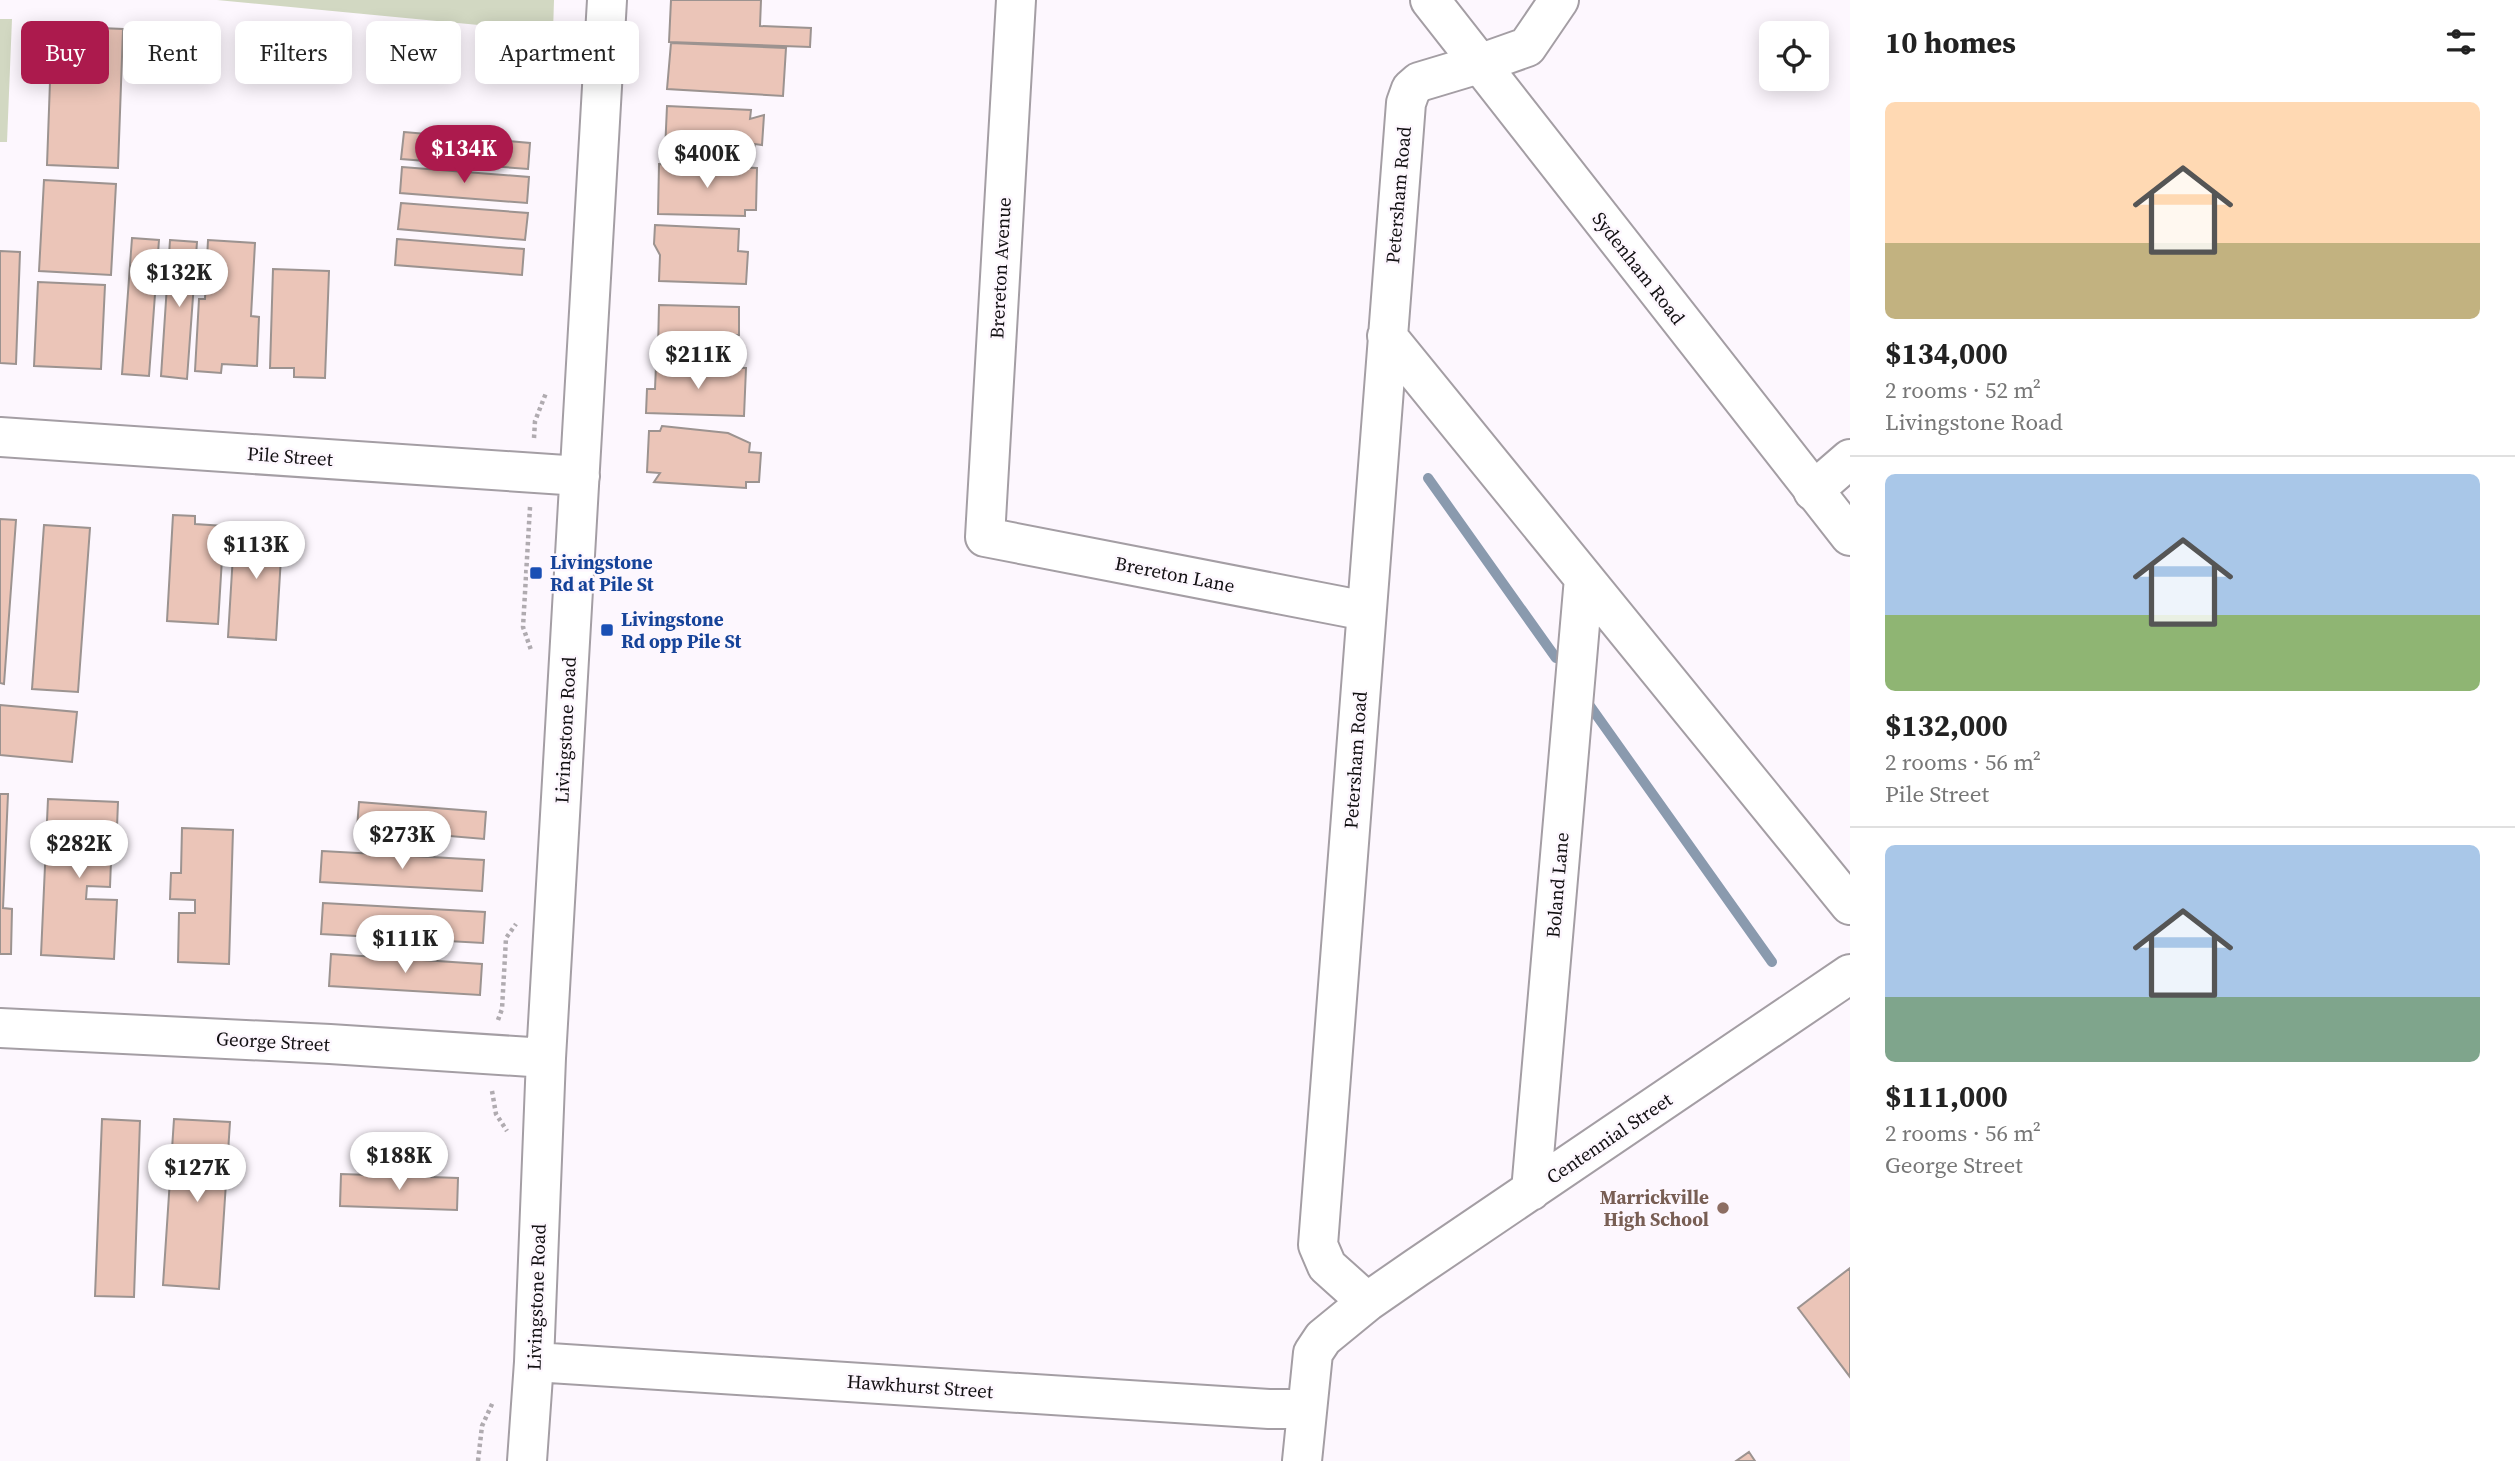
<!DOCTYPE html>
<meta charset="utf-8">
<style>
:root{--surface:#fff;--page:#f6f6f6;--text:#222;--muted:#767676;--line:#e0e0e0;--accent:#ac1a4d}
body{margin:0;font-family:"Source Serif 4",serif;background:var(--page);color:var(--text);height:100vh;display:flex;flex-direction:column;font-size:26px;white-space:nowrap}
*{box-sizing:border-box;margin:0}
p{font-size:23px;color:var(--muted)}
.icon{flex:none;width:38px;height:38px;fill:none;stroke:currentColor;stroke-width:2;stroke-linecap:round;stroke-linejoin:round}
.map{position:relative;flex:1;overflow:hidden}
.details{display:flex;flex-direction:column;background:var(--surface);width:665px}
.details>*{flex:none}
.banner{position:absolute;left:21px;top:21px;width:665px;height:63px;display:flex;gap:14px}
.tools{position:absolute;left:1759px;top:21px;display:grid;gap:14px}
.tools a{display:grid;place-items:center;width:70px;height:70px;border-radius:10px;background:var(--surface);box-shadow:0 4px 18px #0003;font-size:35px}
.price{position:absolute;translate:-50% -60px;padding:0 16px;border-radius:24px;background:#fff;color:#222;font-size:23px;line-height:46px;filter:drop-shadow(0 2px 4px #0008)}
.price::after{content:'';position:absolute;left:50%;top:42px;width:21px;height:16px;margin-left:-10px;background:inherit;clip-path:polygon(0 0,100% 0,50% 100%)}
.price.selected{background:var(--accent);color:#fff}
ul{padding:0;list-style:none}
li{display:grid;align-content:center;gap:14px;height:371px;padding:0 35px}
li+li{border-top:2px solid var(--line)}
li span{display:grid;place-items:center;height:217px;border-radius:10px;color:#555}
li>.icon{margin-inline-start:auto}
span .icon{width:126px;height:126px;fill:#fffc;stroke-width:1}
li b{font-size:30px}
h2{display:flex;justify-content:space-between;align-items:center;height:84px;padding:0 35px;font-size:30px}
.chip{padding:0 24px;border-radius:10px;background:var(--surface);box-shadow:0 4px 18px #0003;font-size:24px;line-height:63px}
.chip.selected{background:var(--accent);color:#fff}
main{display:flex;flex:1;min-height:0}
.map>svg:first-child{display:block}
.green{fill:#d2d8c2}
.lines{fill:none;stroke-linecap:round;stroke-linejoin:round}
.stream{stroke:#8a9aae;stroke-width:10}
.building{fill:#ebc5b8;stroke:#9c9390;stroke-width:2}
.minor-casing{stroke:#a49ea4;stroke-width:42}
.major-casing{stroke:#a49ea4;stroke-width:42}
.path{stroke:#b0abb0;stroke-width:4.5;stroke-dasharray:3.5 3.5;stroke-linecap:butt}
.minor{stroke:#fff;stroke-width:38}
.major{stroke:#fff;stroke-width:38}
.transit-dot{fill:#1a4fb4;stroke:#fdf7fe;stroke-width:2.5}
.education-dot{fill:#8d6e63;stroke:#fdf7fe;stroke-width:2.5}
.labels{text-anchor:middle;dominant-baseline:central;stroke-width:5;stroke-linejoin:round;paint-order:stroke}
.street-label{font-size:19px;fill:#121012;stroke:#fdf7fe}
.transit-label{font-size:19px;font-weight:bold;fill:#164399;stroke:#fdf7fe;text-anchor:start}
.education-label{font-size:19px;font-weight:bold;fill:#785e54;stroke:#fdf7fe;text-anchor:end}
</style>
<main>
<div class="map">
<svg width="1850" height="1461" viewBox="0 0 1850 1461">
<rect width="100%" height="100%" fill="#fdf7fe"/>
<path class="green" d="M217 0H554L553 32Z
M0 19H12L7 142H0Z"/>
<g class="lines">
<path class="stream" d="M1428 478 1556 658
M1585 699 1772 962"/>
</g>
<path class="building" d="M671 0H761L760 26 811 28 810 47 669 42Z
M52 26 123 29 118 168 47 165Z
M671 43 786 48 783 96 667 89Z
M667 106 751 110 750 119 764 115 762 145 755 144 752 155 665 151Z
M404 132 530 143 528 169 401 159Z
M659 164 757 168 756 210H745V216L658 214Z
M402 167 529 177 527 203 400 193Z
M44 180 116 184 111 275 39 271Z
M401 203 528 213 525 240 398 229Z
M655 225 739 229 738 251 748 252 746 284 659 281 660 255 654 244Z
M132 238 159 240 149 376 122 374Z
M397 239 524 249 522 275 395 265Z
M170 240 197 242 187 379 161 376Z
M208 240 255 243 251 316 259 317 257 366 222 364 221 373 195 371 199 299H205Z
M0 251 20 252 16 364 0 363Z
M273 269 329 271 325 378 294 377V368H270Z
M38 282 105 285 101 369 34 366Z
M659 305 739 307V335H730V351L658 350Z
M656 365 746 368 744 416 646 413 647 389H655Z
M662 426 728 433 750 443 749 452 761 453 759 482H746V488L654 482 660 473 647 472 649 431H660Z
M173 515 195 516V524L224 526 218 624 167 621Z
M0 519 16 520 4 684 0 683Z
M235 522 283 524 276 640 228 637Z
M44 525 90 528 78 692 32 689Z
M0 705 77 712 72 762 0 755Z
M0 794H8L3 908 12 909 11 954H0Z
M48 799 118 802 116 852 89 851V860L111 861 110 887 87 886 86 899 117 900 114 959 41 955Z
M359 802 486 812 484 839 357 828Z
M182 828 233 830 229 964 178 962 179 913H195V900L170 899 171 873H181Z
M322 851 484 860 482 891 320 882Z
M323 903 485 912 483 943 321 934Z
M331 954 482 964 480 995 329 986Z
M102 1119 140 1121 134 1297 95 1296Z
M174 1119 230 1122 219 1289 163 1285Z
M341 1174 458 1178 457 1210 340 1206Z
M1850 1268V1377L1798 1308Z
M1749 1452 1755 1461H1736Z"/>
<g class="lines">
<g class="minor-casing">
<path id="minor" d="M1016 0 985 537 1366 611
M1387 336 1850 905
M0 437 580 476
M1813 491 1850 459
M0 1028 330 1044 546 1058
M1531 1191 1584 578
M1367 1302 1327 1266 1318 1245 1406 103 1411 89 1419 82 1479 64 1527 47 1559 0
M534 1362 1269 1409H1306
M527 1461 534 1362 546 1058 607 0
M1302 1461 1313 1353 1323 1338 1367 1302 1416 1268 1850 974"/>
</g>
<g class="major-casing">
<path id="major" d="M1430 0 1850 536"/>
</g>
<path class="path" d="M534 438 535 421 546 393
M530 507 523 627 531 650
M498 1020 502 1009 506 938 516 924
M492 1091 496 1114 507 1131
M478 1461 482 1426 493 1402"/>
<use href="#minor" class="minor"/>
<use href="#major" class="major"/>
</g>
<g class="transit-dot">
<rect x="529" y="566" width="14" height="14" rx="3.5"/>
<rect x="600" y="623" width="14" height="14" rx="3.5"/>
</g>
<circle class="education-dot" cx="1723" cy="1208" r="7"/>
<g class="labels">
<g class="street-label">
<text transform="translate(1398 195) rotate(-85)">Petersham Road</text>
<text transform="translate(1000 268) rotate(-87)">Brereton Avenue</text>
<text transform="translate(1639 268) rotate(52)">Sydenham Road</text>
<text transform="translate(290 456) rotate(4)">Pile Street</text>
<text transform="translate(1175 574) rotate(11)">Brereton Lane</text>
<text transform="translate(565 730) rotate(-87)">Livingstone Road</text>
<text transform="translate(1355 760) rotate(-86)">Petersham Road</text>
<text transform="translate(1557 885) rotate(-85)">Boland Lane</text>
<text transform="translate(273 1041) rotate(3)">George Street</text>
<text transform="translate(1609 1138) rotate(-34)">Centennial Street</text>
<text transform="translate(536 1297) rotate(-88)">Livingstone Road</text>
<text transform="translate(920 1386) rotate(4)">Hawkhurst Street</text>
</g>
<g class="transit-label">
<text x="550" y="562">Livingstone<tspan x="550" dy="22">Rd at Pile St</tspan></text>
<text x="621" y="619">Livingstone<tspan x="621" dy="22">Rd opp Pile St</tspan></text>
</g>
<g class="education-label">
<text x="1709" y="1197">Marrickville<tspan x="1709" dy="22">High School</tspan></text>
</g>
</g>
</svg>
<div class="tools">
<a><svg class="icon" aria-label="locate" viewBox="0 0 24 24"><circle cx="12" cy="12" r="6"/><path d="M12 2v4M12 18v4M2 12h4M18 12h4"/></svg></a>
</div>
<b class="price selected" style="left:464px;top:185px">$134K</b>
<b class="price" style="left:707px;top:190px">$400K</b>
<b class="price" style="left:179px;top:309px">$132K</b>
<b class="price" style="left:698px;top:391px">$211K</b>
<b class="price" style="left:256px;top:581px">$113K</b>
<b class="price" style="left:402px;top:871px">$273K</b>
<b class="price" style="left:79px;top:880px">$282K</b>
<b class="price" style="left:405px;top:975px">$111K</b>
<b class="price" style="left:399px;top:1192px">$188K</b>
<b class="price" style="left:197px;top:1204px">$127K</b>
<div class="banner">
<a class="chip selected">Buy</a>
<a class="chip">Rent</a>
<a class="chip">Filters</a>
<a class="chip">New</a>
<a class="chip">Apartment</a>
</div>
</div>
<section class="details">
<h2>10 homes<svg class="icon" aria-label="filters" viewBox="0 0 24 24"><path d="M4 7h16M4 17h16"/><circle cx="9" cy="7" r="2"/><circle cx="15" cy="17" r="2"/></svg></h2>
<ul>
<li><span style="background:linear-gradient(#ffd9b3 65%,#c2b280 0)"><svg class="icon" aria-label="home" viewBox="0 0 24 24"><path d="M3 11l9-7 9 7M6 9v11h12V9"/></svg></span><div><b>$134,000</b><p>2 rooms · 52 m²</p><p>Livingstone Road</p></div></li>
<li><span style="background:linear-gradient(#a9c7e8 65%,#8fb573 0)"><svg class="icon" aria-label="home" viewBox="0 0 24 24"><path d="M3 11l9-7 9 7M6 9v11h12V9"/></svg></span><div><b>$132,000</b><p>2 rooms · 56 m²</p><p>Pile Street</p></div></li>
<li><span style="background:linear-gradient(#a9c7e8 70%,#7fa58c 0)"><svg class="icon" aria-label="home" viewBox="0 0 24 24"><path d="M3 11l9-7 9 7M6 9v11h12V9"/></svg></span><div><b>$111,000</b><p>2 rooms · 56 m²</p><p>George Street</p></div></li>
</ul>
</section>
</main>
